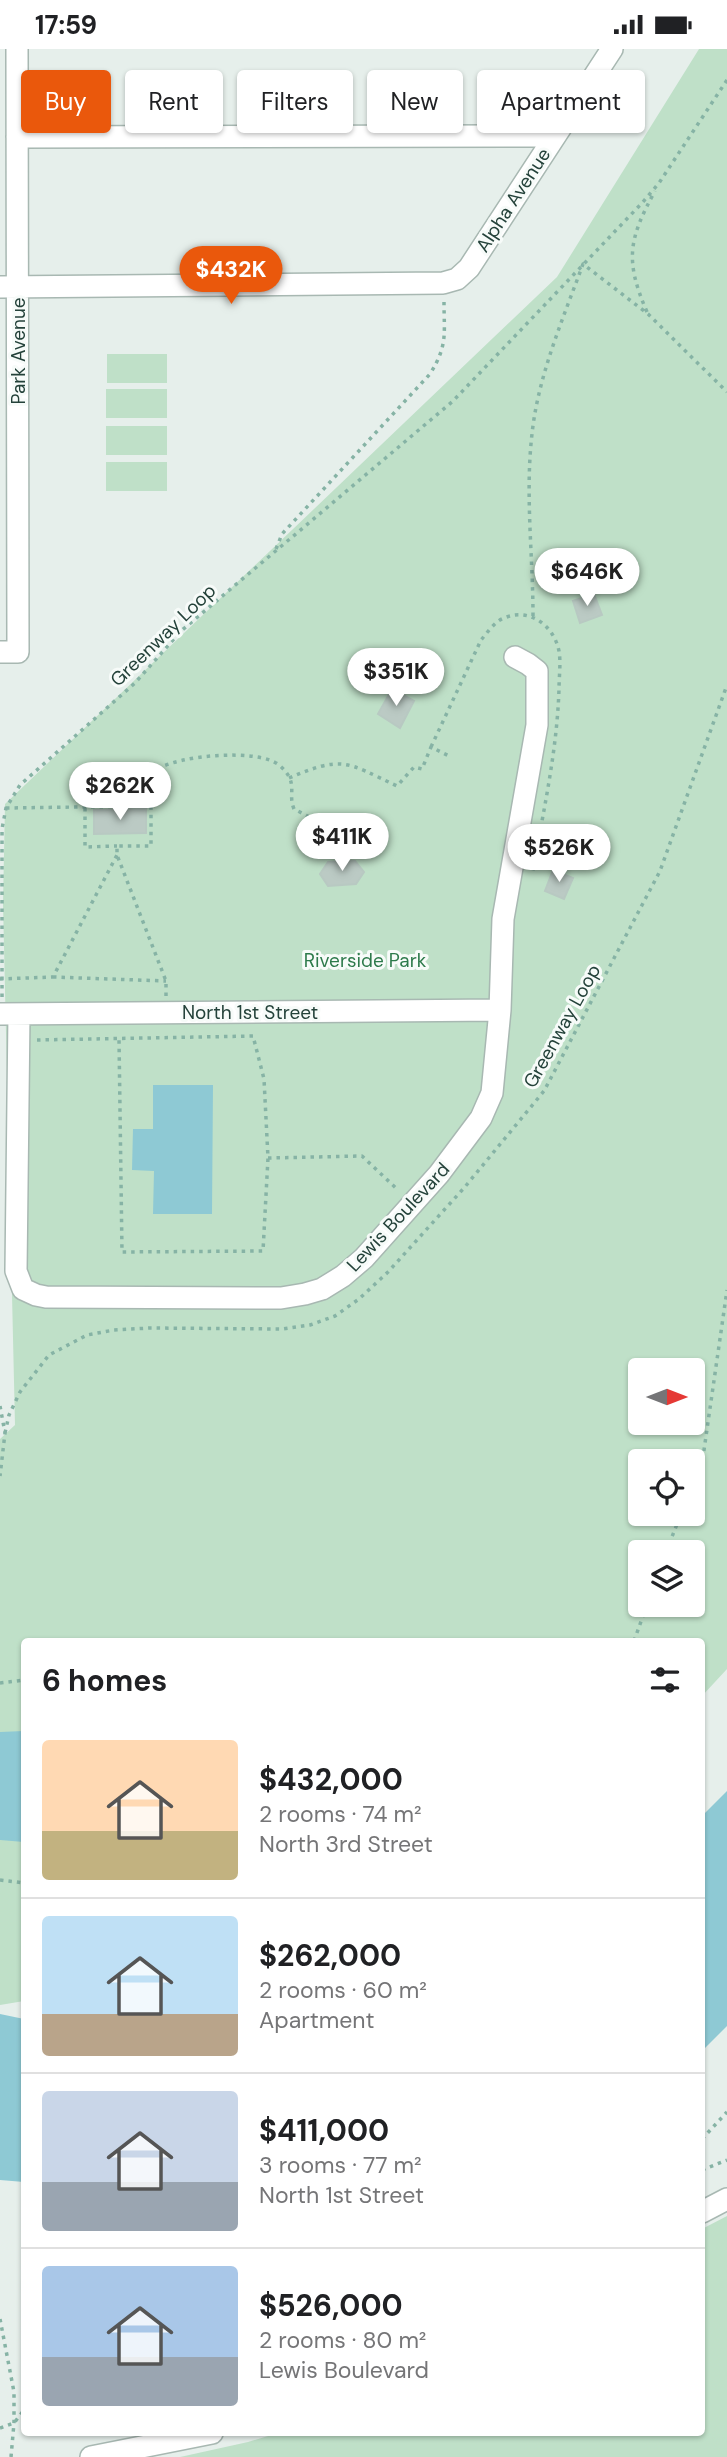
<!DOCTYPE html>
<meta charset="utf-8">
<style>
:root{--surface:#fff;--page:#f6f6f6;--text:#202124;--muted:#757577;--line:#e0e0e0;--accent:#ea580c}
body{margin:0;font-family:"DM Sans",sans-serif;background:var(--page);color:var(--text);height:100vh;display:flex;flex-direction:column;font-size:26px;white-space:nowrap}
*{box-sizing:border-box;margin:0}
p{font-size:23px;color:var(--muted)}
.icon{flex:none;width:38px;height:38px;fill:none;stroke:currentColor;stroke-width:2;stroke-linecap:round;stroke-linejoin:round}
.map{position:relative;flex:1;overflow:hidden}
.details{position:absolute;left:21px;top:1589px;width:684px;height:798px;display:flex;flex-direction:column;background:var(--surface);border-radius:7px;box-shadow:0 2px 5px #0004}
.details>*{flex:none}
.banner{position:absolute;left:21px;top:21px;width:686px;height:63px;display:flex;gap:14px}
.needle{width:46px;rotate:90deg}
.controls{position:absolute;left:628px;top:1309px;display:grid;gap:14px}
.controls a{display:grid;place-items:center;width:77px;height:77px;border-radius:7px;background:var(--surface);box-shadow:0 2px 5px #0004;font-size:35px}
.price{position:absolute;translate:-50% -60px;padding:0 16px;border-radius:24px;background:#fff;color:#222;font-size:23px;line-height:46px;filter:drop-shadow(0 2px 4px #0008)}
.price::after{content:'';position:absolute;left:50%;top:42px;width:21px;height:16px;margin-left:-10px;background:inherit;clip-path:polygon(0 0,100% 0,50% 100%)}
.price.current{background:var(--accent);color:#fff}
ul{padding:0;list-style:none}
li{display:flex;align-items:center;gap:21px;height:175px;padding:0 21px}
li+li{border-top:2px solid var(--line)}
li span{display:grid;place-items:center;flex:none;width:196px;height:140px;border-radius:7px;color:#555}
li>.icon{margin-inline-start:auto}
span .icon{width:84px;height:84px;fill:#fffc;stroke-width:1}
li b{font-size:30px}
h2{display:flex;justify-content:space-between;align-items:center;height:84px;padding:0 21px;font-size:30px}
.pill{padding:0 24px;border-radius:7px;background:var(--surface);box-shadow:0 2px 5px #0004;font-size:24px;line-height:63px}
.pill.current{background:var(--accent);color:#fff}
.status{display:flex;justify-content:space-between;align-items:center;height:49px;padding:0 35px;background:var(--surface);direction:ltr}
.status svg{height:19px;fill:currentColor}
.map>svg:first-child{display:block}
.green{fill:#bfe0c8;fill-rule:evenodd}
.water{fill:#8ec9d4}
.building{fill:#bbcac4;stroke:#b8c9c2;stroke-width:2}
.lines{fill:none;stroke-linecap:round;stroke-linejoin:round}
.minor-casing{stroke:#a8b8b2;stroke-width:24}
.path{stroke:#86b3a5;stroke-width:3.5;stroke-dasharray:3.5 5;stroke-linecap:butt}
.minor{stroke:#fff;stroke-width:21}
.labels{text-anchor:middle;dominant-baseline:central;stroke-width:6;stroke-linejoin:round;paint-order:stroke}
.street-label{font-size:19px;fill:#24423a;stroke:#f7fbf9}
.park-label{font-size:19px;fill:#2d7a4b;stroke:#f7fbf9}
</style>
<div class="status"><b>17:59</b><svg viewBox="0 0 49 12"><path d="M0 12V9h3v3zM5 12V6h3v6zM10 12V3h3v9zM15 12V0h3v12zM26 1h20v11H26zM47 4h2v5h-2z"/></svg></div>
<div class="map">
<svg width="727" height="2408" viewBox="0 0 727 2408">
<rect width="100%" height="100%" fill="#e6efeb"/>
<path class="green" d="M699 0H727V1620L702 1647V1592H24V1952L0 1956V1390L15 1376 3 854 5 755 557 228ZM640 1321H693V1374H640ZM640 1412H693V1465H640ZM640 1503H693V1556H640Z
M107 305H167V334H107Z
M106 340H167V369H106Z
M106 377H167V406H106Z
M106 413H167V442H106Z
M727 2167V2408H180L248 2393 278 2384H702V2180Z"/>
<path class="water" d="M153 1036H213L212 1165H153L154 1122 132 1121 133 1080H153Z
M24 1682V1793L0 1791V1683Z
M727 1742V1977L702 2002V1767Z
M0 1965 24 1970V2133L0 2131Z"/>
<path class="building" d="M594 545 602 566 580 574 573 552Z
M392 640 414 652 400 679 378 665Z
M146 760V784L94 785V761Z
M355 812 364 823 356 835 328 837 320 825 328 813Z
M553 821 573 829 564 850 545 842Z"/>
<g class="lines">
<g class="minor-casing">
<path id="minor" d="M17 88 555 87
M0 238 443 234 457 230 469 219 612 0
M0 603H18L17 0
M0 965 500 961
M19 965 16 1222 23 1240 36 1246 46 1248 281 1249 305 1245 322 1240 343 1227 364 1209 439 1125 481 1069 492 1044 500 961 503 870 537 676V622L528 615 515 608
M702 2163 727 2150
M91 2408 212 2384"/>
</g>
<path class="path" d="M647 263C625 212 628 191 655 142
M276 500 282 485 430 325C448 296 444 285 444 253
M533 567C533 507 525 445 532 385 538 327 563 270 583 215L648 265 727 343
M431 698 481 591C487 584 495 572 504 569 530 558 554 577 559 602 561 614 559 628 559 640 557 703 543 764 532 826
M289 729C343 706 346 713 397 737L414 718 422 720 431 698 449 707
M6 759 150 757
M85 759V798L117 797
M53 928 166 932
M0 930 53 928 117 806
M166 947V932L117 806V797H151V734L156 721C178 706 258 699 279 716 300 734 287 744 294 760L342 785 338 811
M2 948V780L6 759 20 736 135 634 181 582 453 352 642 154 659 134 727 31
M37 991 253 987 264 1030 268 1109 263 1202 122 1203 119 990
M268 1109 362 1107 398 1141
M0 1357 5 1384 0 1427
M5 1384 9 1366 20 1343 49 1306 87 1286 114 1281 150 1279 282 1280 310 1276 335 1267 359 1250 388 1223 464 1139 544 1042 660 822 727 636
M693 1434 703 1408 727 1241
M666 1503 681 1465
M634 1592 647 1556
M0 1634 24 1631
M0 1831 24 1834
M702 2090 727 2063
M702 2121 727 2111
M0 2270 14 2343V2374L11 2408
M0 2379 14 2374 24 2361"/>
<use href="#minor" class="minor"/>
</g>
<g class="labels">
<g class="street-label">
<text transform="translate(513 151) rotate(-57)">Alpha Avenue</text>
<text transform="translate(18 302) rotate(-90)">Park Avenue</text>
<text transform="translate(163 586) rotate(-44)">Greenway Loop</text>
<text x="250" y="963">North 1st Street</text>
<text transform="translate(562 977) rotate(-61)">Greenway Loop</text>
<text transform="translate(398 1168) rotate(-47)">Lewis Boulevard</text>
</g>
<g class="park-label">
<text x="365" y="911">Riverside Park</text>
</g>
</g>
</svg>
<div class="controls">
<a><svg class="needle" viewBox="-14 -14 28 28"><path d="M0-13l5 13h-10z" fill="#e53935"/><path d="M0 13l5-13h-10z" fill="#757577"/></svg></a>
<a><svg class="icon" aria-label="locate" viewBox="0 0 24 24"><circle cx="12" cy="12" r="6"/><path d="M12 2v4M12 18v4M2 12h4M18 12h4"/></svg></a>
<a><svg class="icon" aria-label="layers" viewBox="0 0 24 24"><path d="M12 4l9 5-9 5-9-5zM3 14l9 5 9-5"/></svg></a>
</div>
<b class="price current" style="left:231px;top:257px">$432K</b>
<b class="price" style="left:587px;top:559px">$646K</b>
<b class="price" style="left:396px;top:659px">$351K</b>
<b class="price" style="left:120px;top:773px">$262K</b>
<b class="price" style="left:342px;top:824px">$411K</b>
<b class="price" style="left:559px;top:835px">$526K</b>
<div class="banner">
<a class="pill current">Buy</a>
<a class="pill">Rent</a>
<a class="pill">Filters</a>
<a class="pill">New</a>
<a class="pill">Apartment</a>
</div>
<section class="details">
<h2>6 homes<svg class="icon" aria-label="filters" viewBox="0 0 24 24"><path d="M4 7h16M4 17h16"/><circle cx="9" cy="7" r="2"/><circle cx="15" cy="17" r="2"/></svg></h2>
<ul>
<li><span style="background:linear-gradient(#ffd9b3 65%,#c2b280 0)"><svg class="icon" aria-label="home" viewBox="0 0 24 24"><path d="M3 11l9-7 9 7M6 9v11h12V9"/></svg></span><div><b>$432,000</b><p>2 rooms · 74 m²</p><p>North 3rd Street</p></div></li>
<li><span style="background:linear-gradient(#bfe0f5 70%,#b9a48a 0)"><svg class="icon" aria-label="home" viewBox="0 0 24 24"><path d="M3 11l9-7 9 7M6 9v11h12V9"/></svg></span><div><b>$262,000</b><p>2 rooms · 60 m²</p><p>Apartment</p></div></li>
<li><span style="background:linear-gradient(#c9d6e8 65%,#9aa5b1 0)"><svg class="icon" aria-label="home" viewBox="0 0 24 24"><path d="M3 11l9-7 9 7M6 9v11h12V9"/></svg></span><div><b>$411,000</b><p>3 rooms · 77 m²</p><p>North 1st Street</p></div></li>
<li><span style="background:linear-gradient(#a9c7e8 65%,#9aa5b1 0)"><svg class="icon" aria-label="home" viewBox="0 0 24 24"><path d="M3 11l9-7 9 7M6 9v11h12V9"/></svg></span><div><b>$526,000</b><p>2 rooms · 80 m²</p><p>Lewis Boulevard</p></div></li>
</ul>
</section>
</div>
